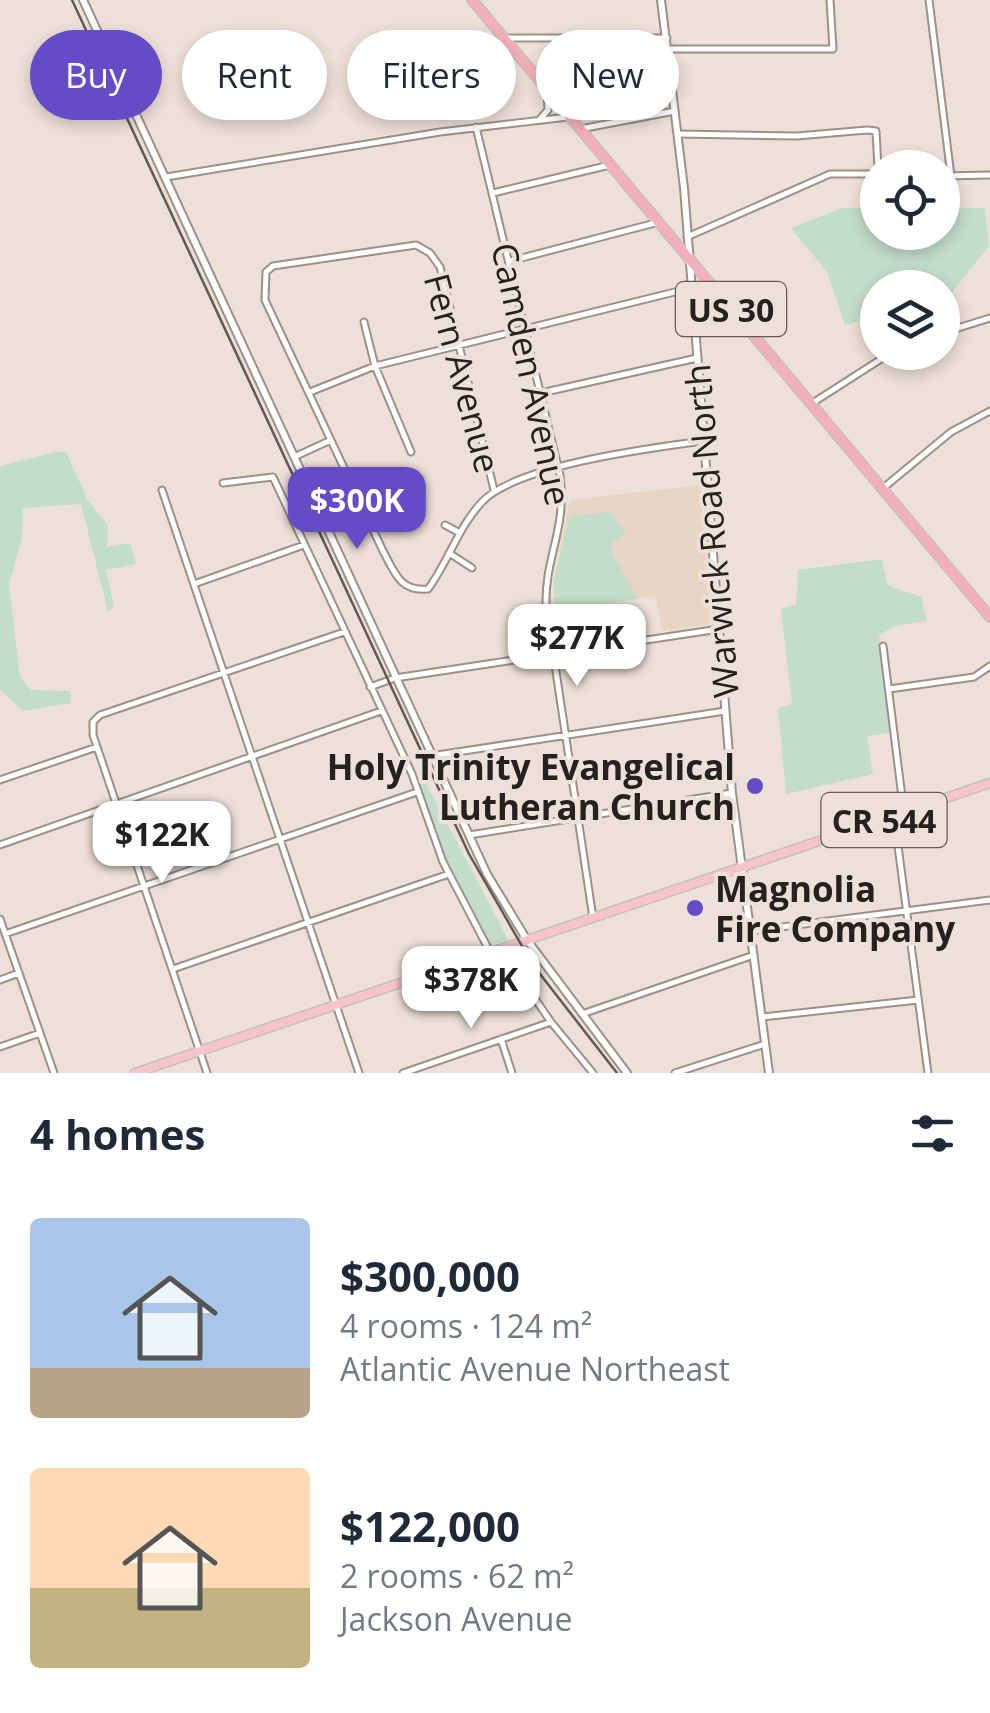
<!DOCTYPE html>
<meta charset="utf-8">
<style>
:root{--surface:#fff;--page:#f2f2f3;--text:#1f2937;--muted:#747a83;--accent:#634cc5}
body{margin:0;font-family:"Open Sans",sans-serif;background:var(--page);color:var(--text);height:100vh;display:flex;flex-direction:column;font-size:38px;white-space:nowrap}
*{box-sizing:border-box;margin:0}
p{font-size:32px;color:var(--muted)}
.icon{flex:none;width:55px;height:55px;fill:none;stroke:currentColor;stroke-width:2;stroke-linecap:round;stroke-linejoin:round}
.map{position:relative;height:1073px;overflow:hidden}
.sheet{display:flex;flex-direction:column;background:var(--surface);flex:1}
.sheet>*{flex:none}
.hud{position:absolute;left:30px;top:30px;width:930px;height:90px;display:flex;gap:20px}
.controls{position:absolute;left:860px;top:150px;display:grid;gap:20px}
.controls a{display:grid;place-items:center;width:100px;height:100px;border-radius:50%;background:var(--surface);box-shadow:0 5px 15px #0003;font-size:50px}
.price{position:absolute;translate:-50% -85px;padding:0 22px;border-radius:20px;background:#fff;color:#222;font-size:32px;line-height:65px;filter:drop-shadow(0 2px 5px #0008)}
.price::after{content:'';position:absolute;left:50%;top:60px;width:30px;height:22px;margin-left:-15px;background:inherit;clip-path:polygon(0 0,100% 0,50% 100%)}
.price.active{background:var(--accent);color:#fff}
ul{padding:0;list-style:none}
li{display:flex;align-items:center;gap:30px;height:250px;padding:0 30px}
li span{display:grid;place-items:center;flex:none;width:280px;height:200px;border-radius:10px;color:#555}
li>.icon{margin-inline-start:auto}
span .icon{width:120px;height:120px;fill:#fffc;stroke-width:1}
li b{font-size:42px}
h2{display:flex;justify-content:space-between;align-items:center;height:120px;padding:0 30px;font-size:42px}
.chip{padding:0 35px;border-radius:45px;background:var(--surface);box-shadow:0 5px 15px #0003;font-size:35px;line-height:90px}
.chip.active{background:var(--accent);color:#fff}
.map>svg:first-child{display:block}
.education{fill:#e8d5c5}
.green{fill:#c3ddcc}
.lines{fill:none;stroke-linecap:round;stroke-linejoin:round}
.minor-casing{stroke:#9c9088;stroke-width:9}
.tertiary-casing{stroke:#9c9088;stroke-width:10}
.primary-casing{stroke:#c2c1c0;stroke-width:11}
.trunk-casing{stroke:#c2c1c0;stroke-width:12}
.minor{stroke:#fff;stroke-width:5}
.tertiary{stroke:#fff;stroke-width:6}
.primary{stroke:#f7c4cb;stroke-width:8}
.trunk{stroke:#f4b0ba;stroke-width:9}
.rail{stroke:#615a56;stroke-width:2.5}
.poi-dot{fill:#634cc5;stroke:#ede0d8;stroke-width:4}
.labels{text-anchor:middle;dominant-baseline:central;stroke-width:8;stroke-linejoin:round;paint-order:stroke}
.shield{fill:#ede0d8;stroke:#615a56;stroke-width:2.5}
.shield-label{font-size:32px;font-weight:bold;fill:#25211e}
.street-label{font-size:35px;fill:#25211e;stroke:#ede0d8}
.poi-label{font-size:35px;font-weight:bold;fill:#25211e;stroke:#ede0d8;text-anchor:end}
</style>
<div class="map">
<svg width="990" height="1073" viewBox="0 0 990 1073">
<rect width="100%" height="100%" fill="#ede0d8"/>
<path class="education" d="M701 485 711 624 662 631 656 596 554 610V578L570 500Z"/>
<path class="green" d="M842 208H877L878 232H942L943 208H985L989 246 950 295 943 297 942 288H878L877 316 845 325 827 272 791 228Z
M56 452H66L88 501 108 525 107 547 130 543 136 564 106 570 114 606 108 612 81 504 23 508 22 538 9 585 20 676 31 690 70 691 71 703 23 711 0 690V466Z
M611 512 626 534 613 542 611 551 638 599 554 610V578L570 516Z
M882 559 887 585 921 597 927 621 895 626 879 635 889 733 867 736 873 774 786 794 778 708 792 704 781 608 796 605 798 570Z
M422 776 509 941 490 944C457 894 431 837 417 779Z"/>
<g class="lines">
<g class="minor-casing">
<path id="minor" d="M929 0 951 176
M505 38H667
M668 49H833L830 0
M540 119 548 110 547 94
M476 127 560 475C567 531 545 555 546 605L593 918
M580 129 675 111
M679 134 797 136 867 130 876 131 878 168
M942 176 990 175
M166 177 440 132 568 117
M493 193 610 165
M687 237 830 174H878
M510 261 659 222
M364 322 375 366 411 452
M942 333 990 318
M310 392 375 366 691 288
M541 393 697 358
M811 404 892 352
M294 457 331 440
M223 483 273 477 412 774 443 862 490 952
M882 489 951 432 990 411
M162 490 359 1073
M494 490 440 267 430 253 416 245 273 266 266 272 265 300 383 551C395 573 400 592 428 589 448 562 458 528 481 503 515 465 651 448 703 441
M445 525 460 533
M449 553 472 568
M194 584 304 545
M883 646 904 813
M370 687 395 678 719 629
M889 689 974 677 990 666
M431 756 725 711
M0 780 97 747
M894 816 928 1073
M469 835 732 793
M0 845 381 711
M0 919 54 1073
M751 931 990 900
M5 934 417 792
M501 949 551 1022 593 1073
M173 969 449 874
M0 980 19 973
M582 1014 754 955
M762 1017 918 1000
M501 1039 512 1073
M0 1047 40 1033
M207 1073 93 735V722L100 715 344 632
M403 1073 551 1022
M675 1073 765 1044"/>
</g>
<g class="tertiary-casing">
<path id="tertiary" d="M83 0 487 874 527 940 627 1073
M661 0 684 188 732 793 769 1073"/>
</g>
<g class="primary-casing">
<path id="primary" d="M135 1073 990 783"/>
</g>
<g class="trunk-casing">
<path id="trunk" d="M472 0 990 617"/>
</g>
<use href="#minor" class="minor"/>
<use href="#tertiary" class="tertiary"/>
<use href="#primary" class="primary"/>
<use href="#trunk" class="trunk"/>
<path class="rail" d="M72 0 469 854 533 965 617 1073"/>
</g>
<g class="poi-dot">
<circle cx="755" cy="786" r="10"/>
<circle cx="695" cy="908" r="10"/>
</g>
<g class="labels">
<g class="shield">
<rect x="676" y="282" width="110" height="54" rx="8"/>
<rect x="821.5" y="793" width="125" height="54" rx="8"/>
</g>
<g class="shield-label">
<text x="731" y="309">US 30</text>
<text x="884" y="820">CR 544</text>
</g>
<g class="street-label">
<text transform="translate(463 373) rotate(75)">Fern Avenue</text>
<text transform="translate(532 374) rotate(78)">Camden Avenue</text>
<text transform="translate(711 531) rotate(-95)">Warwick Road North</text>
</g>
<g class="poi-label">
<text x="735" y="766">Holy Trinity Evangelical<tspan x="735" dy="40">Lutheran Church</tspan></text>
<text x="715" y="888" text-anchor="start">Magnolia<tspan x="715" dy="40">Fire Company</tspan></text>
</g>
</g>
</svg>
<div class="controls">
<a><svg class="icon" aria-label="locate" viewBox="0 0 24 24"><circle cx="12" cy="12" r="6"/><path d="M12 2v4M12 18v4M2 12h4M18 12h4"/></svg></a>
<a><svg class="icon" aria-label="layers" viewBox="0 0 24 24"><path d="M12 4l9 5-9 5-9-5zM3 14l9 5 9-5"/></svg></a>
</div>
<b class="price active" style="left:357px;top:552px">$300K</b>
<b class="price" style="left:577px;top:689px">$277K</b>
<b class="price" style="left:162px;top:886px">$122K</b>
<b class="price" style="left:471px;top:1031px">$378K</b>
<div class="hud">
<a class="chip active">Buy</a>
<a class="chip">Rent</a>
<a class="chip">Filters</a>
<a class="chip">New</a>
</div>
</div>
<section class="sheet">
<h2>4 homes<svg class="icon" aria-label="filters" viewBox="0 0 24 24"><path d="M4 7h16M4 17h16"/><circle cx="9" cy="7" r="2"/><circle cx="15" cy="17" r="2"/></svg></h2>
<ul>
<li><span style="background:linear-gradient(#a9c7e8 75%,#b9a48a 0)"><svg class="icon" aria-label="home" viewBox="0 0 24 24"><path d="M3 11l9-7 9 7M6 9v11h12V9"/></svg></span><div><b>$300,000</b><p>4 rooms · 124 m²</p><p>Atlantic Avenue Northeast</p></div></li>
<li><span style="background:linear-gradient(#ffd9b3 60%,#c2b280 0)"><svg class="icon" aria-label="home" viewBox="0 0 24 24"><path d="M3 11l9-7 9 7M6 9v11h12V9"/></svg></span><div><b>$122,000</b><p>2 rooms · 62 m²</p><p>Jackson Avenue</p></div></li>
</ul>
</section>
